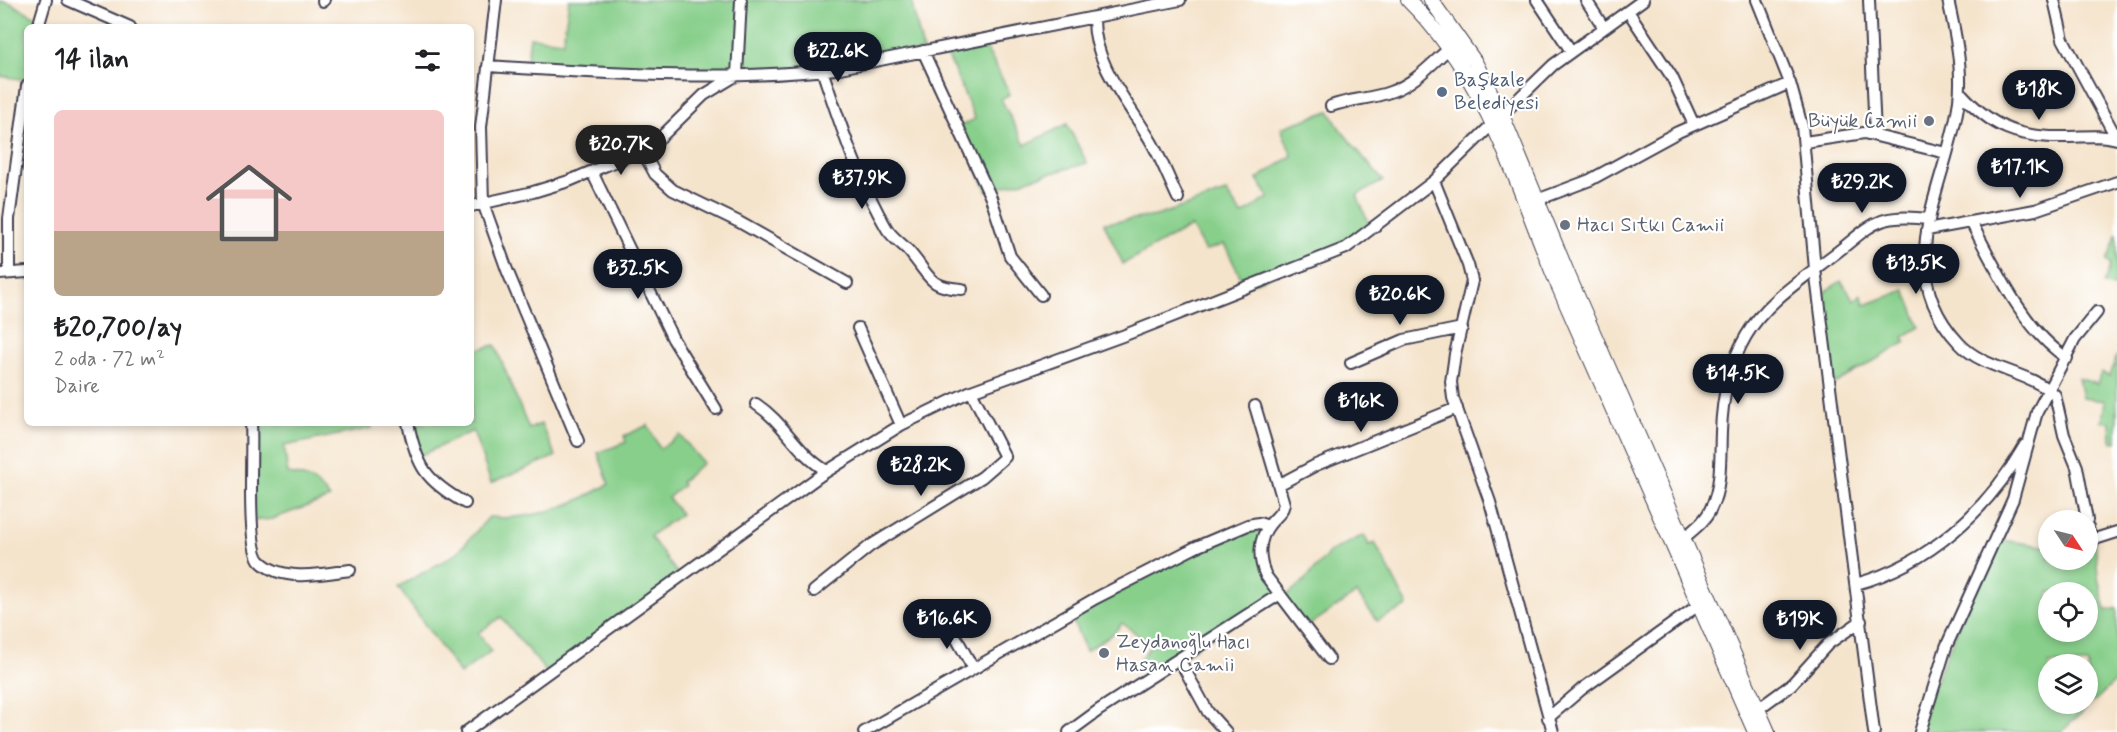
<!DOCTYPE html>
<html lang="tr">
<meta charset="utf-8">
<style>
:root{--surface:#fff;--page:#f6f6f6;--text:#202124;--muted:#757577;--accent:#111827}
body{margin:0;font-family:Mynerve,sans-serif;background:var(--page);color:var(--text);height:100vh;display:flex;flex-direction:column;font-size:22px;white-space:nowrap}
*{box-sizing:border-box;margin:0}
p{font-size:20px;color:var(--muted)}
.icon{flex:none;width:33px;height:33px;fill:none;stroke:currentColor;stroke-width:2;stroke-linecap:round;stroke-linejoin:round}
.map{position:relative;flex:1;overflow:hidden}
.details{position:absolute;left:24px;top:24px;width:450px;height:402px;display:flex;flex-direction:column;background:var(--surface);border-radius:9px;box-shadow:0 3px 9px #0003}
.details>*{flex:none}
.needle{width:39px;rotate:125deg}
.controls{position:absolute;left:2038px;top:510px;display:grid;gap:12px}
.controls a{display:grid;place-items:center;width:60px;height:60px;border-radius:50%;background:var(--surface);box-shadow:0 3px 9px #0003;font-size:30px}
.price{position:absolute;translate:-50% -51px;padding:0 14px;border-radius:21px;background:var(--accent);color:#fff;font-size:20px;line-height:39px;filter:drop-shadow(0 2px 3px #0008)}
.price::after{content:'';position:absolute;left:50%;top:36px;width:18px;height:14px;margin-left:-9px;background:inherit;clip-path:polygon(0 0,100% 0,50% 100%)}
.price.active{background:#222;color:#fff}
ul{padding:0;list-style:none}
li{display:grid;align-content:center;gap:12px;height:318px;padding:0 30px}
li span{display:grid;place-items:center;height:186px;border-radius:9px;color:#555}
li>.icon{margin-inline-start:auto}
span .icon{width:108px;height:108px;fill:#fffc;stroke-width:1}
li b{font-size:26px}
h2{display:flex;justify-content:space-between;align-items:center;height:72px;padding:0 30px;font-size:26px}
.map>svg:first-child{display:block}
.green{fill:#87cf8a;stroke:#547862;stroke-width:1.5;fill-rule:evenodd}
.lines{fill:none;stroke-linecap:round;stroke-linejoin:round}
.minor-casing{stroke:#423f51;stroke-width:14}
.major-casing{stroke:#423f51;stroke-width:16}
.minor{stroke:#fff;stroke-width:10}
.major{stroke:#fff;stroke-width:14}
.service-dot{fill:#5c6f8a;stroke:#fff;stroke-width:2}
.worship-dot{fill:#6b7280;stroke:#fff;stroke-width:2}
.labels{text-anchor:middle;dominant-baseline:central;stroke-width:4.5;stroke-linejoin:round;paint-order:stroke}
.service-label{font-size:20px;fill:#4e5e75;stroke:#fff;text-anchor:start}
.worship-label{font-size:20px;fill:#5b616d;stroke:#fff;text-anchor:start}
</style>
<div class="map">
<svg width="2117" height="732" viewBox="0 0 2117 732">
<rect width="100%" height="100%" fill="#fff"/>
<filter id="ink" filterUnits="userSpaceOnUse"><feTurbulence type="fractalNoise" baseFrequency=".0167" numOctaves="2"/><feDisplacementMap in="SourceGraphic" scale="12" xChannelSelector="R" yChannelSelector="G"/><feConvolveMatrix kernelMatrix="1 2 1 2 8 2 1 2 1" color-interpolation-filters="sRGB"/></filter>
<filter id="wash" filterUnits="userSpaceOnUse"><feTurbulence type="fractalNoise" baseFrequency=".008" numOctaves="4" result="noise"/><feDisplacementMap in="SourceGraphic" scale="24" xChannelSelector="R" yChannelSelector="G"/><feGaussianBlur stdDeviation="1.35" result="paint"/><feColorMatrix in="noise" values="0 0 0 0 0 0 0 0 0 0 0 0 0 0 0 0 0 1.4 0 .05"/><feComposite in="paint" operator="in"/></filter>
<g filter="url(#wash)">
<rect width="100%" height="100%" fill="#f5e4cc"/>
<path class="green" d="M569 0H911L923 51 794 73 526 68 530 37 563 41Z
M0 1 10 3 40 19 38 27H27V80L0 76Z
M982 40 1010 94 1001 99 1025 145 1067 124 1087 163 987 191 958 127 975 119 944 47Z
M1329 111 1340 129 1383 181 1357 195 1371 230 1346 248 1245 286 1224 244 1205 251 1191 226 1123 264 1104 223 1156 216 1226 192 1242 215 1269 197 1257 179 1292 156 1281 128Z
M2117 233V288L2104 284 2111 263 2107 261Z
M1841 281 1854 300 1861 295 1865 305 1905 290 1920 327 1903 337 1906 342 1831 386 1819 296Z
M495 345 529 429 541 424 556 456 491 483 473 431 417 457 408 423H471V351Z
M2117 355V442L2111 441 2110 422 2102 421 2105 401 2082 398 2078 378 2097 384 2101 373 2110 376Z
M251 423H371L372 428 284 446 288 474C308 476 318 482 330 498L272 519 252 521Z
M648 425 660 449 680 435 703 463 681 482 683 485 668 498 681 514 650 536 680 577 548 674 501 617 478 633 491 651 460 674 398 587 456 554 489 517C531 521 574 505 609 484L598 453 626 442 624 436Z
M1263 524 1260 556 1280 594 1151 676 1140 659 1151 645 1122 623 1114 633 1086 651 1069 613 1145 572Z
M2088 531 2095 539 2098 578 2106 611 2117 608V680L2061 732H1920L1931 692 1995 539 2049 547V560H2088ZM2049 592H2088V632H2049ZM2049 664H2088V704H2049Z
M1364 535 1369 545 1375 543 1408 606 1377 621 1357 593 1305 628 1283 598 1301 584 1331 551Z"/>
</g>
<g filter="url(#ink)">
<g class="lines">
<g class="minor-casing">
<path id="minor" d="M68 0 130 27
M496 0 481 127 483 203 507 270 578 441
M1537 0 1571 51
M1586 0 1604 28
M1757 0 1790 83 1802 126 1815 269 1874 732
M1869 0 1875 134
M1948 0C1955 31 1963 68 1959 100 1949 182 1887 267 1959 343 1985 371 2027 370 2055 395L2064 435 2077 467 2087 520
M2054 0 2063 39 2117 139
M323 1 324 0
M1628 11 1672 77 1694 125
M1094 18C1093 65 1130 104 1152 143 1162 161 1169 179 1178 198
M38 27 46 0
M923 51 991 198 1010 256 1041 295
M488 66C603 73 721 82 835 69L1180 0
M822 70C840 123 858 180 887 229 894 240 905 245 912 255 931 278 929 287 962 289
M1960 92C1992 128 2018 138 2066 137 2084 137 2099 134 2117 139
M1331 106C1350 99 1371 99 1390 92 1416 83 1433 62 1453 45
M1805 142 1864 133 1946 153
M642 150 655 174 673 190 739 222 847 283
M592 172 673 339 716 409
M1434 181 1468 265 1472 281 1455 354 1451 382 1453 398 1490 502 1553 732
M1537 200 1590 180 1678 132 1790 83
M471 206 533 192 569 181 642 150 661 137 704 95 737 75 741 0
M1971 222C1995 267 2024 331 2067 358
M1927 230 2035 210 2117 182
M9 273V219L27 86
M0 274 27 272
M858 328 901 425
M1351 363 1404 340 1462 328
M756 404C785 423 797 454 827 471
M1255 406 1284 504C1282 514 1276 516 1270 524 1258 539 1258 559 1266 576L1329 659
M251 423C253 449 246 546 260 561 282 583 323 574 350 570
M408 423C417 467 426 481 465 503
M1280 484 1316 465 1457 408
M2088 527 2089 534 2095 539 2117 532
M1684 538C1694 529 1706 521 1711 508 1722 486 1720 456 1721 432 1722 399 1729 365 1746 336 1765 303 1802 279 1832 256 1871 227 1875 212 1928 219
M1856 584C1929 564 1988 510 2025 445
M814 591 870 546 982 477 1005 457 971 391
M945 618 973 668
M931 625 960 609
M1179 659 1208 712 1226 732
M1758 709 1791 685 1828 644 1861 621
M1548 718 1582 689 1700 604
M466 732 821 475 901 425 971 391 1125 335 1346 248 1434 181 1553 65 1643 0
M864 732 1096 598 1196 547 1248 525 1259 523 1268 526
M1069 732 1099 710 1280 594
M1920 732 1946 647 2013 499 2037 412 2075 339 2097 312"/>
</g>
<g class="major-casing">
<path id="major" d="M1408 0C1489 80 1514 181 1557 283 1622 433 1690 582 1755 732
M1431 0 1475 62 1502 115 1569 277 1768 732"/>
</g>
<use href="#minor" class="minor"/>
<use href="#major" class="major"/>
</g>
</g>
<circle class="service-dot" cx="1442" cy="92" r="6"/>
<g class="worship-dot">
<circle cx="1929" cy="121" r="6"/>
<circle cx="1565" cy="225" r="6"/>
<circle cx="1104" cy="653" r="6"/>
</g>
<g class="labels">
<g class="service-label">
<text x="1454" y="80">Başkale<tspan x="1454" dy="23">Belediyesi</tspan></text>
</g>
<g class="worship-label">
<text x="1917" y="121" text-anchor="end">Büyük Camii</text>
<text x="1577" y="225">Hacı Sıtkı Camii</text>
<text x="1116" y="642">Zeydanoğlu Hacı<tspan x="1116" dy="23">Hasan Camii</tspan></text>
</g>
</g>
</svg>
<div class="controls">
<a><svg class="needle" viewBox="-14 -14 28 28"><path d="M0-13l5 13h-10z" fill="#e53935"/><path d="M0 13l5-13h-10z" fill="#757577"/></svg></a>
<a><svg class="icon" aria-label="locate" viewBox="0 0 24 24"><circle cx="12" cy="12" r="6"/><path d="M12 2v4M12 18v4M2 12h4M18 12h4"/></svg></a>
<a><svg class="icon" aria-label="layers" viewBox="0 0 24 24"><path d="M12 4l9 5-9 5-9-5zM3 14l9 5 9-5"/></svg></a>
</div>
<b class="price" style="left:838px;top:83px">₺22.6K</b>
<b class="price" style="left:2039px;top:121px">₺18K</b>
<b class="price active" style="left:621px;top:176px">₺20.7K</b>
<b class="price" style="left:2020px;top:199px">₺17.1K</b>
<b class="price" style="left:862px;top:210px">₺37.9K</b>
<b class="price" style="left:1862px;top:214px">₺29.2K</b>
<b class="price" style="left:1916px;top:295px">₺13.5K</b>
<b class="price" style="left:638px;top:300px">₺32.5K</b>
<b class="price" style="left:1400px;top:326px">₺20.6K</b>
<b class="price" style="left:1738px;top:405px">₺14.5K</b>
<b class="price" style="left:1361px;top:433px">₺16K</b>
<b class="price" style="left:921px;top:497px">₺28.2K</b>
<b class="price" style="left:947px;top:650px">₺16.6K</b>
<b class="price" style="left:1800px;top:651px">₺19K</b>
<section class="details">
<h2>14 ilan<svg class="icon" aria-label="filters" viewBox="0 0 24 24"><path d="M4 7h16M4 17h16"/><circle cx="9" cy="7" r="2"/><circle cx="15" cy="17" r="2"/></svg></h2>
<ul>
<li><span style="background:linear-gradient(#f6c9c9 65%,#b9a48a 0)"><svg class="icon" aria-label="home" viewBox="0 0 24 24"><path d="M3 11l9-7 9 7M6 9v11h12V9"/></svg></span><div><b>₺20,700/ay</b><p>2 oda · 72 m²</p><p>Daire</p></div></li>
</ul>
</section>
</div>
